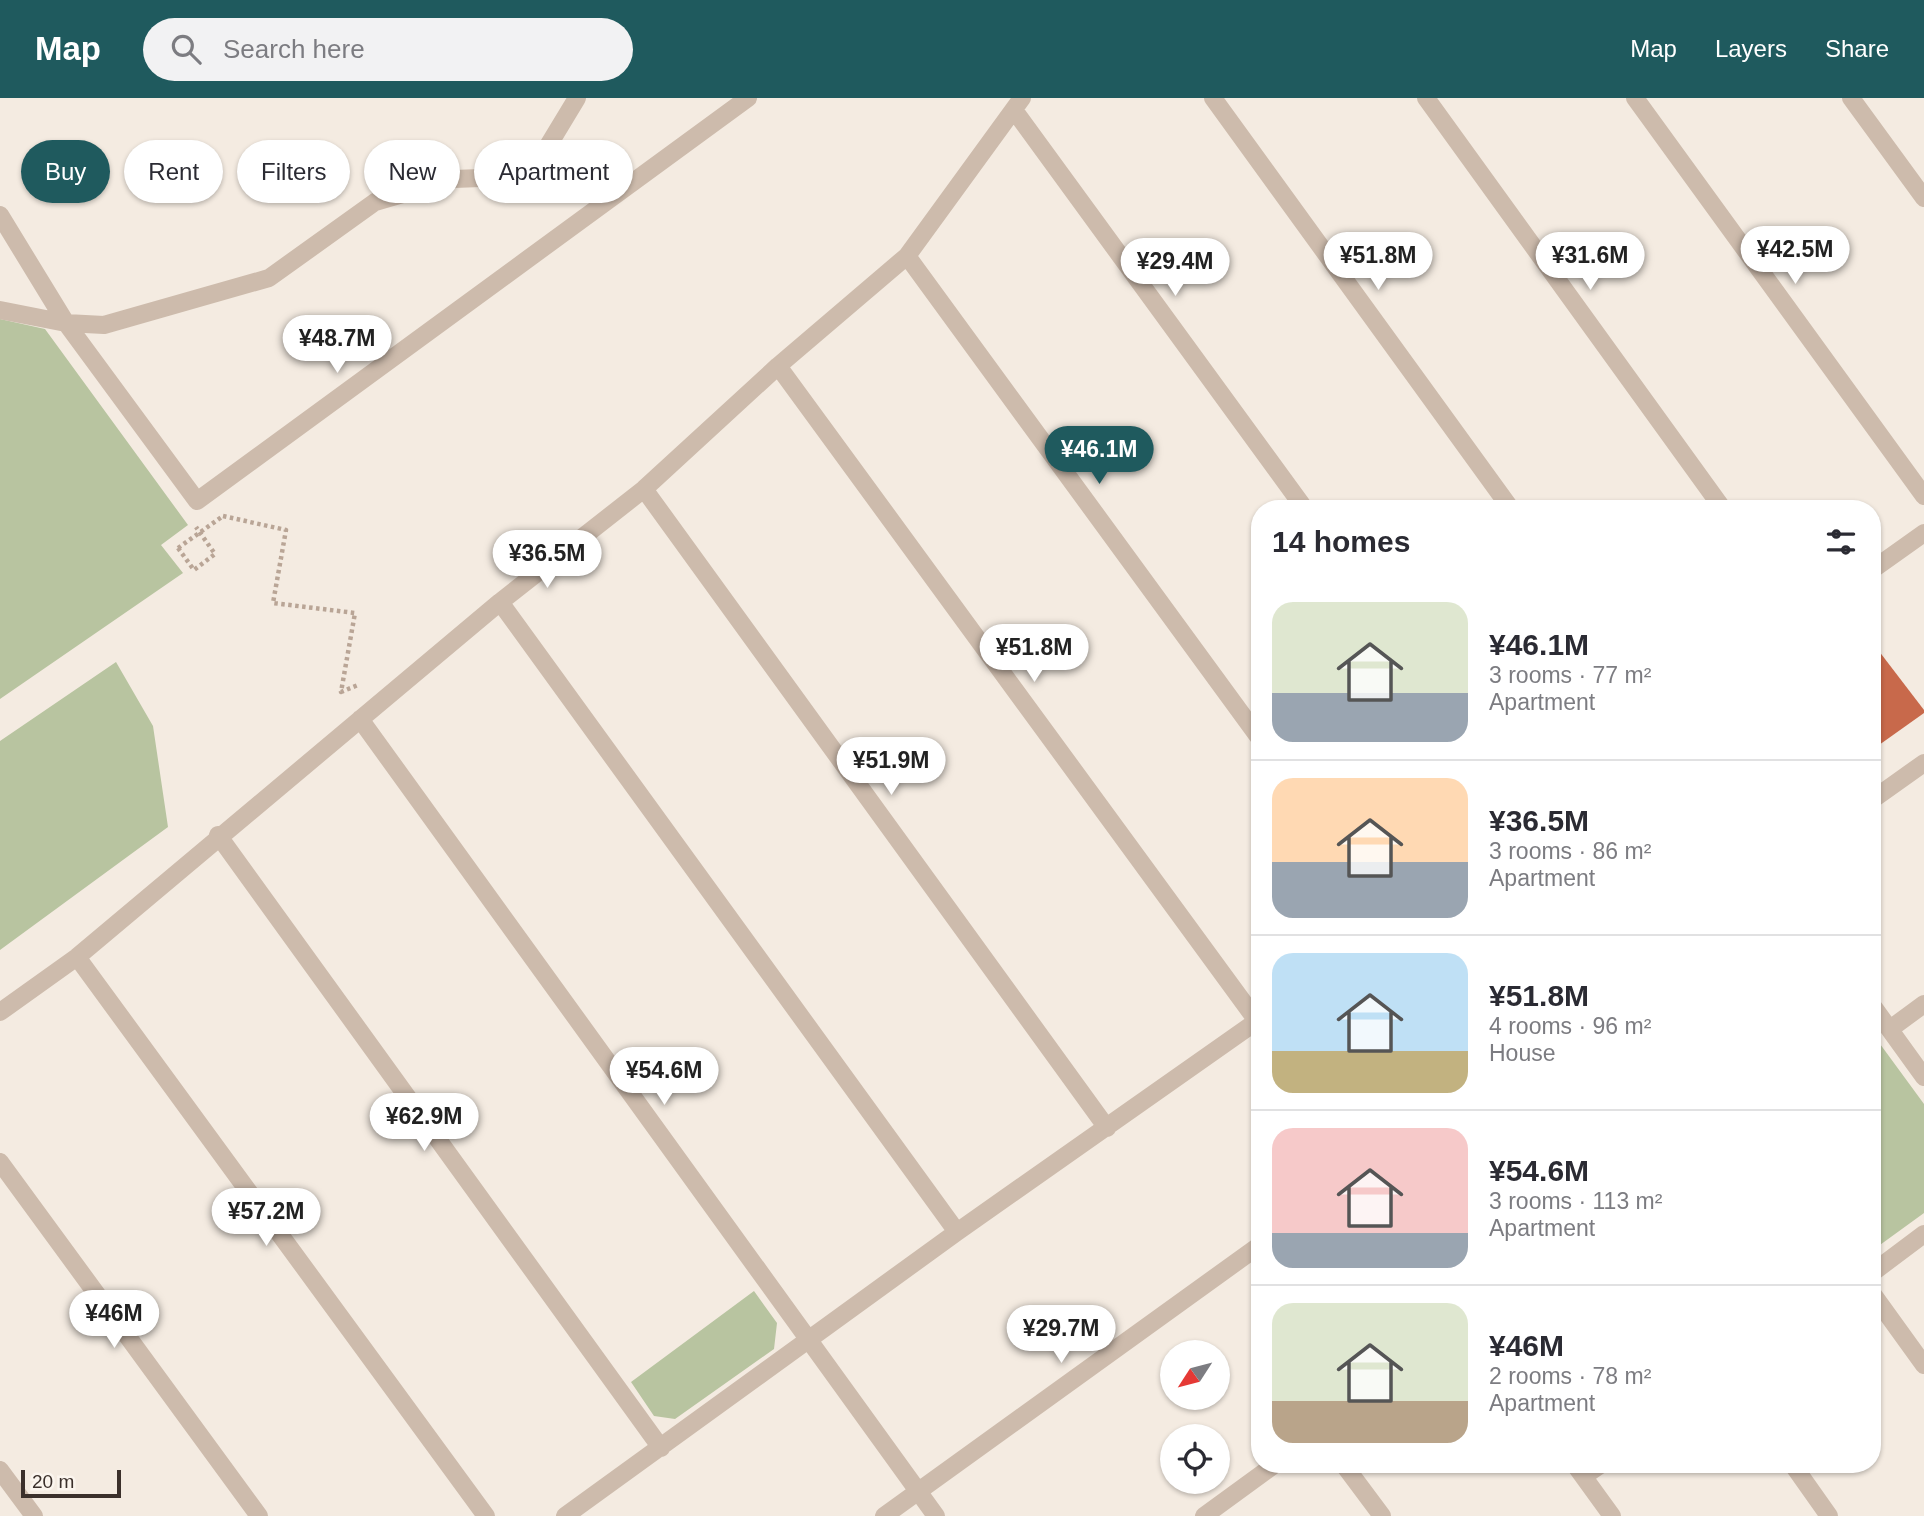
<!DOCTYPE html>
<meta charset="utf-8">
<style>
:root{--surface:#fff;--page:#f2f2f3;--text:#2b2b33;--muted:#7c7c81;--line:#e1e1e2;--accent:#1f5a5e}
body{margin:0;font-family:Arial,sans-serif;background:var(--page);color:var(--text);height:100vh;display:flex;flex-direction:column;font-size:26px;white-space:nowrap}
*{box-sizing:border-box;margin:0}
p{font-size:23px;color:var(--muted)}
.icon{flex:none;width:38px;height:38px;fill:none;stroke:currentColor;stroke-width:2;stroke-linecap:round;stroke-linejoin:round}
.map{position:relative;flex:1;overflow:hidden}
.drawer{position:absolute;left:1251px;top:402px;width:630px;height:973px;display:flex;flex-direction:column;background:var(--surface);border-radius:28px;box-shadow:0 2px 5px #0004}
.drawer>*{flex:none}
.guide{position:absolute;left:21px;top:42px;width:665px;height:63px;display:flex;gap:14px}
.needle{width:46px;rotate:234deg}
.controls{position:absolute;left:1160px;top:1242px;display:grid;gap:14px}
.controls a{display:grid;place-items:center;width:70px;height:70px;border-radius:50%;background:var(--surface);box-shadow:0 2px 5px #0004;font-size:35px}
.scale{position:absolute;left:21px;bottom:18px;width:100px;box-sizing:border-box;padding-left:7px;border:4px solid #3b302b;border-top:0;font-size:19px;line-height:24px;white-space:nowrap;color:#3b302b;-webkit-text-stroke:5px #fbf5ee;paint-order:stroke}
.price{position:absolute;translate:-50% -60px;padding:0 16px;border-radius:24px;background:#fff;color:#222;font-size:23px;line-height:46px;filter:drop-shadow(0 2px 4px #0008)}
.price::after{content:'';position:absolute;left:50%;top:42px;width:21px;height:16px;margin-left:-10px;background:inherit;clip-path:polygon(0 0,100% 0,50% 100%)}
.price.selected{background:var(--accent);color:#fff}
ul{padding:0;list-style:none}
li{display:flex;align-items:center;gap:21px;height:175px;padding:0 21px}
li+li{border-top:2px solid var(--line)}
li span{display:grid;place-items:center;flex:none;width:196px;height:140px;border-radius:21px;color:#555}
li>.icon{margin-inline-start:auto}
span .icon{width:84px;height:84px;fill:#fffc;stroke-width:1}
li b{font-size:30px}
h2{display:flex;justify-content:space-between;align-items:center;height:84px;padding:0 21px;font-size:30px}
.chip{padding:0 24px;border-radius:32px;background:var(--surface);box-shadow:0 2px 5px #0004;font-size:24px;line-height:63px}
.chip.selected{background:var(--accent);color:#fff}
header{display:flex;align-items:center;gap:42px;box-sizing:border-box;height:98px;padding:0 35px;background:var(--accent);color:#fff}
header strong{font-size:33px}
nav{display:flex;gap:38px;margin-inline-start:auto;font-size:24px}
.search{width:490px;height:63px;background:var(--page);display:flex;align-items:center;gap:18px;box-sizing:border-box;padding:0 24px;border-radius:38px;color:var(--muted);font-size:26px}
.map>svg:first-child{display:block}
.green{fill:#b8c4a0}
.building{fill:#c8694b}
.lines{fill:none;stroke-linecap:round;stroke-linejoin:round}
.path{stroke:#b9a596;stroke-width:4.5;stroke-dasharray:3.5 3.5;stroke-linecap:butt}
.minor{stroke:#cdbbac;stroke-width:18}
.path-bridge{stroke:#b9a596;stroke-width:4.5;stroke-dasharray:3.5 3.5;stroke-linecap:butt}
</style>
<header>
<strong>Map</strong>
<div class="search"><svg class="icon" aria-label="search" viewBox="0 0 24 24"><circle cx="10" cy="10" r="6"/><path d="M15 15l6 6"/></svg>Search here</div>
<nav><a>Map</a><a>Layers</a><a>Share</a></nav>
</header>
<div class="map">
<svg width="1924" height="1418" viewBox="0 0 1924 1418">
<rect width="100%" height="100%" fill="#f4ebe1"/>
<path class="green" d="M0 221 45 231 188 427 161 447 183 475 0 601Z
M116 564 153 628 168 729 0 852V643Z
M1872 935 1924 1006V1115L1873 1152Z
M754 1193 777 1225 774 1251 675 1321 654 1318 631 1284Z"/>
<path class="building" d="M1872 544 1924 612V615L1872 652Z"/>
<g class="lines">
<path class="path" d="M223 418 286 432 273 505 355 515 341 594 358 587
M178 450 194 472 215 456 196 429"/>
<path class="minor" d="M1213 0 1511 411
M1426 0 1723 411
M1635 0 1924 398
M1851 0 1924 100
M1014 12 1305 411
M0 117 66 225 197 403 748 0
M907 158 1260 641
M0 212 66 225 104 227 269 180 375 104 454 81 507 79 548 48 577 0
M778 268 1260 927
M644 391 1107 1030
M1872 472 1924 435
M500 504 957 1134
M360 621 936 1418
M1872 702 1924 665
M218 737 661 1350
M77 859 486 1418
M1872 907 1924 979
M0 914 77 859 500 504 644 391 778 268 907 158 1022 0
M1890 931 1924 906
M0 1064 259 1418
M1872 1175 1924 1136
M1872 1195 1924 1267
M1344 1367 1382 1418
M1575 1367 1612 1418
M1793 1367 1829 1418
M0 1372 34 1418
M1584 1378 1600 1367
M565 1418 957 1134 1260 921
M884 1418 1260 1147
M1204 1418 1274 1367"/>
<path class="path-bridge" d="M178 450 223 418"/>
</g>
</svg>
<div class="controls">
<a><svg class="needle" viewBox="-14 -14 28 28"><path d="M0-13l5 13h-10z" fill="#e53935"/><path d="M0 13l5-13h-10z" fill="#7c7c81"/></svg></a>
<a><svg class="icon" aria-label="locate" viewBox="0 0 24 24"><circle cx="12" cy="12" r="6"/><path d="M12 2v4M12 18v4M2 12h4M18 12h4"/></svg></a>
</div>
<div class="scale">20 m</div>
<b class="price" style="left:1795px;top:188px">¥42.5M</b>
<b class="price" style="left:1378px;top:194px">¥51.8M</b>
<b class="price" style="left:1590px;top:194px">¥31.6M</b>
<b class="price" style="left:1175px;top:200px">¥29.4M</b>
<b class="price" style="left:337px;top:277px">¥48.7M</b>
<b class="price selected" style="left:1099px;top:388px">¥46.1M</b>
<b class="price" style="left:547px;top:492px">¥36.5M</b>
<b class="price" style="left:1034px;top:586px">¥51.8M</b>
<b class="price" style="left:891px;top:699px">¥51.9M</b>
<b class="price" style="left:664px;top:1009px">¥54.6M</b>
<b class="price" style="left:424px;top:1055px">¥62.9M</b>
<b class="price" style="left:266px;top:1150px">¥57.2M</b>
<b class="price" style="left:114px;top:1252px">¥46M</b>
<b class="price" style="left:1061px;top:1267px">¥29.7M</b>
<div class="guide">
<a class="chip selected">Buy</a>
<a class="chip">Rent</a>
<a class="chip">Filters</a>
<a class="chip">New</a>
<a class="chip">Apartment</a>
</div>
<section class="drawer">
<h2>14 homes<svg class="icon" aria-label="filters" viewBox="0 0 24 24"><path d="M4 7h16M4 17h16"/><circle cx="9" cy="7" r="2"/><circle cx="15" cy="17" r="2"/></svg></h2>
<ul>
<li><span style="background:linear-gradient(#dfe7d0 65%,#9aa5b1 0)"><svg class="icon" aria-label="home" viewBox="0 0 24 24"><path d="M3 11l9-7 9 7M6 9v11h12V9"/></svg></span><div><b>¥46.1M</b><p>3 rooms · 77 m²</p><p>Apartment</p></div></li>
<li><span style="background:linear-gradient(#ffd9b3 60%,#9aa5b1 0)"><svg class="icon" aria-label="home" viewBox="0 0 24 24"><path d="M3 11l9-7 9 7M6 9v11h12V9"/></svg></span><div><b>¥36.5M</b><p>3 rooms · 86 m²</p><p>Apartment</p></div></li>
<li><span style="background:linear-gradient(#bfe0f5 70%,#c2b280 0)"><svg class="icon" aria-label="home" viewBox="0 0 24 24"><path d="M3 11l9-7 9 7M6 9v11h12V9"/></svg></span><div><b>¥51.8M</b><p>4 rooms · 96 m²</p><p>House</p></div></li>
<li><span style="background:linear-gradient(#f6c9c9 75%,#9aa5b1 0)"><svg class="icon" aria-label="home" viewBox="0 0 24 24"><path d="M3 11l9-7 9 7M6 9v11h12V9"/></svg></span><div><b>¥54.6M</b><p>3 rooms · 113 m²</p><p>Apartment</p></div></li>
<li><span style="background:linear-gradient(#dfe7d0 70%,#b9a48a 0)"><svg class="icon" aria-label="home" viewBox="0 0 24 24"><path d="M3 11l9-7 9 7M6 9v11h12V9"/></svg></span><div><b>¥46M</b><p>2 rooms · 78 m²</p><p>Apartment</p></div></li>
</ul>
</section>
</div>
